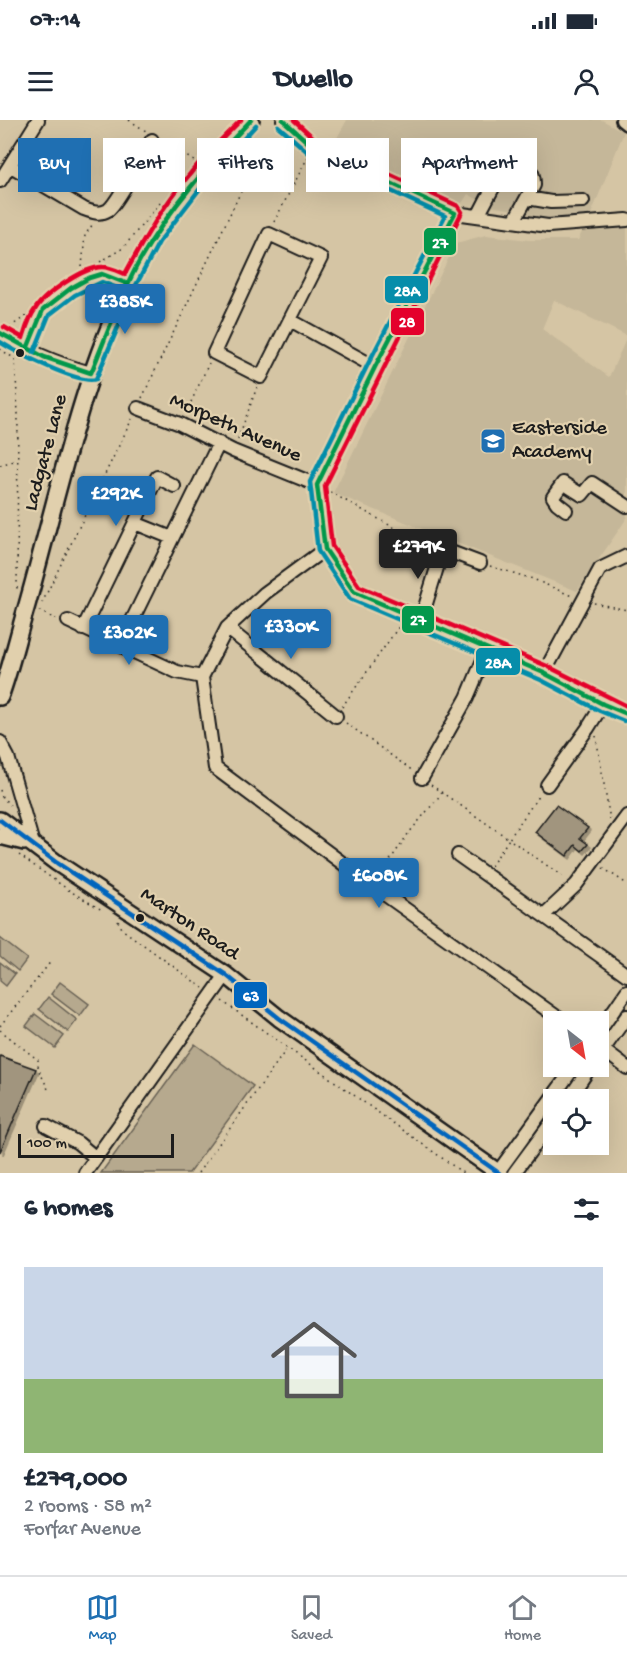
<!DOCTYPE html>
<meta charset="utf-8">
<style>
:root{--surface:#fff;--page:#f6f6f7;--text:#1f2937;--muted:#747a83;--line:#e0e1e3;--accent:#1f6fb2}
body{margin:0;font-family:"Gochi Hand",sans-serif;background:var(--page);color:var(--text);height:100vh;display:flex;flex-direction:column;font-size:22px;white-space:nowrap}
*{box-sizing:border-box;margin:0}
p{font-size:20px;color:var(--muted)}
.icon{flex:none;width:33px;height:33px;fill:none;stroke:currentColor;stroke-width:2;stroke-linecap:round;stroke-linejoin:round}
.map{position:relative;height:1053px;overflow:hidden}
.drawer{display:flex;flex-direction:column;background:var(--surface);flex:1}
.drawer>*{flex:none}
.banner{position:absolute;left:18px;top:18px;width:591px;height:54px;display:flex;gap:12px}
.needle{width:39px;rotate:149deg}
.fabs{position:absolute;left:543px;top:891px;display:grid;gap:12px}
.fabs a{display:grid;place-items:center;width:66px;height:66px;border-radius:0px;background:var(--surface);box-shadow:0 6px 24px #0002;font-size:30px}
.scale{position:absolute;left:18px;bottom:15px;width:156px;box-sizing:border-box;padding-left:6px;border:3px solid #1c1c1c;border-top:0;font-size:16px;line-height:21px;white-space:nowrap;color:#1c1c1c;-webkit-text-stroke:4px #e1d0ad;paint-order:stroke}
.price{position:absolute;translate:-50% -51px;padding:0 14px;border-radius:6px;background:var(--accent);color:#fff;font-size:20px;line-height:39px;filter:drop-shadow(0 2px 3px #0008)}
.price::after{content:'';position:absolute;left:50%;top:36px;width:18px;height:14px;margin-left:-9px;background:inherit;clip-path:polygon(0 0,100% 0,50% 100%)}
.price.on{background:#222;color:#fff}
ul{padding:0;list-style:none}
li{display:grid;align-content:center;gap:12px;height:318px;padding:0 24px}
li span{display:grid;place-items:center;height:186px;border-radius:0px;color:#555}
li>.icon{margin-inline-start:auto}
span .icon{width:108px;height:108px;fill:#fffc;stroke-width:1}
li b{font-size:26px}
h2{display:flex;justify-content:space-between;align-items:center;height:72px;padding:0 24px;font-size:26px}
.tag{padding:0 21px;border-radius:0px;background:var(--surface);box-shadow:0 6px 24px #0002;font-size:21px;line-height:54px}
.tag.on{background:var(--accent);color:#fff}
.status{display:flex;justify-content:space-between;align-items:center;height:42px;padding:0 30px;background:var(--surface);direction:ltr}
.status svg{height:16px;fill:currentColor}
header{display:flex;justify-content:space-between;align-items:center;height:78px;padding:0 24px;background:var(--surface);font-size:27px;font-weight:700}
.tabs{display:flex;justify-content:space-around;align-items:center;height:84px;border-top:2px solid var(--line);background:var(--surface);font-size:16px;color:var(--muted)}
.tabs a{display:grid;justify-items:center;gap:3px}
.tabs .on{color:var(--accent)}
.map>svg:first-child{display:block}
.built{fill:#c5b799}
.green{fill:#b6a98e;stroke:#696255;stroke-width:1.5}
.building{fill:#a1957e;stroke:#1c1c1c;stroke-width:1.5;filter:url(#shadow)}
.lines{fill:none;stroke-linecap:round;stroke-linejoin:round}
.minor-casing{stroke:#1c1c1c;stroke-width:16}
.major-casing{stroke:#1c1c1c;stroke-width:20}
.path{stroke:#1c1c1c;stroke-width:1.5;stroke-dasharray:1.5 4.5;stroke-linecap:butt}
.minor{stroke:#e1d0ad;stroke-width:12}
.major{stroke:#e1d0ad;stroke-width:15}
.bus-1-casing{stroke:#e1d0ad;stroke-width:9}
.bus-2-casing{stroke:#e1d0ad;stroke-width:9}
.bus-3-casing{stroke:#e1d0ad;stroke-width:9}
.bus-4-casing{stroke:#e1d0ad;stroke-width:9}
.bus-1{stroke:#03984c;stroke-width:4.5}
.bus-2{stroke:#068daa;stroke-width:4.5}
.bus-3{stroke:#e4002b;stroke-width:4.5}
.bus-4{stroke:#0065bd;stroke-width:4.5}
.bus-dot{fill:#1c1c1c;stroke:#e1d0ad;stroke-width:2}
.labels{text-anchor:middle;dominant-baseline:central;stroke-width:4.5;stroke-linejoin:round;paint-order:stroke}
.street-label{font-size:21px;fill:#1c1c1c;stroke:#e1d0ad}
.poi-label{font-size:21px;fill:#1c1c1c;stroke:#e1d0ad;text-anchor:start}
.line-badge{stroke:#e1d0ad;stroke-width:2}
.badge-label{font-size:16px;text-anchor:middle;font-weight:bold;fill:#fff}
</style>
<div class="status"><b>07:14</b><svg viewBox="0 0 49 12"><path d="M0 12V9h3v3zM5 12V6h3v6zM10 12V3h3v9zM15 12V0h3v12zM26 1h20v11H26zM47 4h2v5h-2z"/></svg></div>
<header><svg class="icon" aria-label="menu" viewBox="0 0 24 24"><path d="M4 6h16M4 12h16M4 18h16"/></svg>Dwello<svg class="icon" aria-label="person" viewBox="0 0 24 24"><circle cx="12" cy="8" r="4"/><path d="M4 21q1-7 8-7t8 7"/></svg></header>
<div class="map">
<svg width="627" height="1053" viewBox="0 0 627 1053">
<defs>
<filter id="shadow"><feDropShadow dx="3" dy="3" stdDeviation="0" flood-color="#0004"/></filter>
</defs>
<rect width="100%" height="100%" fill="#d5c5a4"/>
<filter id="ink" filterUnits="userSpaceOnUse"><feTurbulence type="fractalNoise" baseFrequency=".0167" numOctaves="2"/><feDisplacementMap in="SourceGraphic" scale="12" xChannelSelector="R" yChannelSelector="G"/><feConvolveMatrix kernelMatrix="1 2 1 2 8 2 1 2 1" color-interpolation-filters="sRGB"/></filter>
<g filter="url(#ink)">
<path class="built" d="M347 0H602L624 12 590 97 521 99 522 96 509 89 489 86 468 74 460 86 333 25Z
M627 106V216L554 180 542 209 609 257 627 217V398L577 471 333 373 456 123 486 115 529 120H578L583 110Z"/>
<path class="green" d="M0 818 27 839 18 851 0 836Z
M0 842 15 854 6 866 0 861Z
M60 862 89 884 80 896 51 874Z
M48 877 77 900 68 912 39 889Z
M35 894 64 916 55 928 26 906Z
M195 924 253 966 189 1053H101Z"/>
<path class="building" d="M556 685 588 708 580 718 588 724 582 731 575 725 567 736 535 712Z
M0 936 36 949 0 1032Z"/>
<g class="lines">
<g class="minor-casing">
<path id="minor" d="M283 0 313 27 455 93 548 106 627 100
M622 0 627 4
M11 46 84 89C92 92 100 95 108 90 117 84 144 33 152 20
M0 61 38 0
M527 78 551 82 583 81
M455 93 375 247 317 365 325 429 354 472 488 528 544 553 603 584 627 594
M478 96C484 85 502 48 511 43 516 40 521 42 525 45 532 49 534 57 534 65L514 101
M269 114 321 138 261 257 214 233Z
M290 200 375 247
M0 213C28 232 59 244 91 253
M27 229C32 216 35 201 43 190 51 181 90 153 102 154 110 155 120 161 128 164
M138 288 180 304 233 331 317 365
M566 390 557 383 553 377 563 363 582 375 592 363 627 386
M135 403 172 418
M411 417 480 443
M325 429 265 473 227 508 202 557 215 648 373 766 564 902
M421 500 443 428
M68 501 177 552 202 557
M227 508 336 596
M83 509 157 357 174 366
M120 525 219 323
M544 553 600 449 627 436
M0 622 8 637 33 724
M422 658 467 578 488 528
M547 665 588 608 603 584
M458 735 627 855
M544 795 576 765 627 696
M598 913 627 871
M598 926 627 948
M598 937 627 896
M568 980 591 946
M46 1006 78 1023 96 1038
M498 1052 575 946
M85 1053 226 855
M514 1053 554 999"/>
</g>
<g class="major-casing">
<path id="major" d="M0 577C11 547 18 515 27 485 60 369 83 246 141 139 170 86 209 43 251 0
M0 700 57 743 226 855 279 898 499 1053
M0 716 24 722"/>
</g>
<path class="path" d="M129 0 146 11
M162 21 194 41
M274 102 308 37
M100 142 123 128 160 83
M82 147 85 115 93 104
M10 207 26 196
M0 229 15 239 18 293 17 469
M142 278 256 40 286 19
M186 293 209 243
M238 319 257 267
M0 345 17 340
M330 372 402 412
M490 446 533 459 572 476
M42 483 132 299
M594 483 627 490
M39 491 56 499
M342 587 400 505
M346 603 413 651
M596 616 610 700
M431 665 509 719 539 675
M0 670 2 677 10 685
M19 735 70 771 102 790
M491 746 509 719 565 758
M603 748 627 764
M380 755 408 714 442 673
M118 801 123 810 203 868
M222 881 463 1053
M0 906 52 840
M0 910 38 940V948L48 969
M198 1053 286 930"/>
<use href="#minor" class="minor"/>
<use href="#major" class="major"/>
<g class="bus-1-casing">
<path id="bus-1" d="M283 0 313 27 455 93 375 247 317 365 325 429 354 472 544 553 603 584 627 594
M0 213 44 237 91 253C107 215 120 176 140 140 170 87 210 43 251 0
M27 229 43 190 71 168 89 158 102 154 128 164"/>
</g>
<g class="bus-2-casing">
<path id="bus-2" d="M278 6 309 33 445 96 368 244 310 362 318 431 350 479 541 560 600 591 624 601
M0 222C16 232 79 265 96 259L135 167 159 122 205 62 256 5
M34 232 49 195 75 175 102 162 125 171"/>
</g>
<g class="bus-3-casing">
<path id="bus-3" d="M294 0 317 21 458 86 462 92 325 366 332 426 359 466 547 546 627 586
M4 207 23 218C26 208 29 197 36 188 45 174 85 146 103 147 110 147 118 151 125 154 144 119 164 84 190 54 205 35 223 18 241 0"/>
</g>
<g class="bus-4-casing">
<path id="bus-4" d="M0 700 57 743 226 855 279 898 499 1053"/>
</g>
<use href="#bus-1" class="bus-1"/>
<use href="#bus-2" class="bus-2"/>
<use href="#bus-3" class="bus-3"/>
<use href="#bus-4" class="bus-4"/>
</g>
</g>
<defs>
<g id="school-square" transform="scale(1.35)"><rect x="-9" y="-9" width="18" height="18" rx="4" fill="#1f6fb2" stroke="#e1d0ad"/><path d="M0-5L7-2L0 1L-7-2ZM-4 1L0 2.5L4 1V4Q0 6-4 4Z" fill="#fff"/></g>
</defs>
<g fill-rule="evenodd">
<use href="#school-square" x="493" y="321"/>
</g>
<g class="bus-dot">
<circle cx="20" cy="233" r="5"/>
<circle cx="140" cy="798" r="5"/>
</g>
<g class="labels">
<g class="street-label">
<text transform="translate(235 309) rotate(24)">Morpeth Avenue</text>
<text transform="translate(47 333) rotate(-75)">Ladgate Lane</text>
<text transform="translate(189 805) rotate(34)">Marton Road</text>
</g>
<g class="poi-label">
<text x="512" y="309">Easterside<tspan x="512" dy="24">Academy</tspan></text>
</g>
</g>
<g class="line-badge">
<rect x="423" y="107" width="34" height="29" rx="6" fill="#03984c"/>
<rect x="384" y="155" width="45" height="29" rx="6" fill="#068daa"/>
<rect x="390" y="187" width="35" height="29" rx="6" fill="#e4002b"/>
<rect x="401" y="485" width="34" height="29" rx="6" fill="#03984c"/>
<rect x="475" y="527" width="46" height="29" rx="6" fill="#068daa"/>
<rect x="233" y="861" width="35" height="28" rx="6" fill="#0065bd"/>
</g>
<g class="badge-label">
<text x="440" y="128">27</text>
<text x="407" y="176">28A</text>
<text x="407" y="207">28</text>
<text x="418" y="505">27</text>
<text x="498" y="548">28A</text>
<text x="251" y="881">63</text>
</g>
</svg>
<div class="fabs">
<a><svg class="needle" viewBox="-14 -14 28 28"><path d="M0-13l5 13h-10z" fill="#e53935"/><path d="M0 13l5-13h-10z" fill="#747a83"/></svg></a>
<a><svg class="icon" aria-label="locate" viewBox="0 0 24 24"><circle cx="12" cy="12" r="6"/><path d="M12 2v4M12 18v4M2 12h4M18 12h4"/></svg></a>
</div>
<div class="scale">100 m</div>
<b class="price" style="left:125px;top:215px">£385K</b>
<b class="price" style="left:116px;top:407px">£292K</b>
<b class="price on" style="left:418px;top:460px">£279K</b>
<b class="price" style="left:291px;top:540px">£330K</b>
<b class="price" style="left:129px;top:546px">£302K</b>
<b class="price" style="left:379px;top:789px">£608K</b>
<div class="banner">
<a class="tag on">Buy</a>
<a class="tag">Rent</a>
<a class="tag">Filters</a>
<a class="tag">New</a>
<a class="tag">Apartment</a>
</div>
</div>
<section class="drawer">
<h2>6 homes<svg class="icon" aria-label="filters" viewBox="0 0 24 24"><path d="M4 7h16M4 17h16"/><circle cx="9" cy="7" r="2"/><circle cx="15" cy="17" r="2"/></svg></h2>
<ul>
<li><span style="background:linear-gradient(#c9d6e8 60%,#8fb573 0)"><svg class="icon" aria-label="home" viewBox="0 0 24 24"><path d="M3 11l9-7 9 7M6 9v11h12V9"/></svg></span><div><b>£279,000</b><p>2 rooms · 58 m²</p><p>Forfar Avenue</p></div></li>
</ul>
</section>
<nav class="tabs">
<a class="on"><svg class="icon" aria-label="map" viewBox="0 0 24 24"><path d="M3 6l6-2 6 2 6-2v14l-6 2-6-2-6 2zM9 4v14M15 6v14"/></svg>Map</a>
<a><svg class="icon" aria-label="saved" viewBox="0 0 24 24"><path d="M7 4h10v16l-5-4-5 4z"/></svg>Saved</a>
<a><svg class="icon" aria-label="home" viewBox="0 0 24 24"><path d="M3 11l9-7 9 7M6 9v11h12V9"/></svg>Home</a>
</nav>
